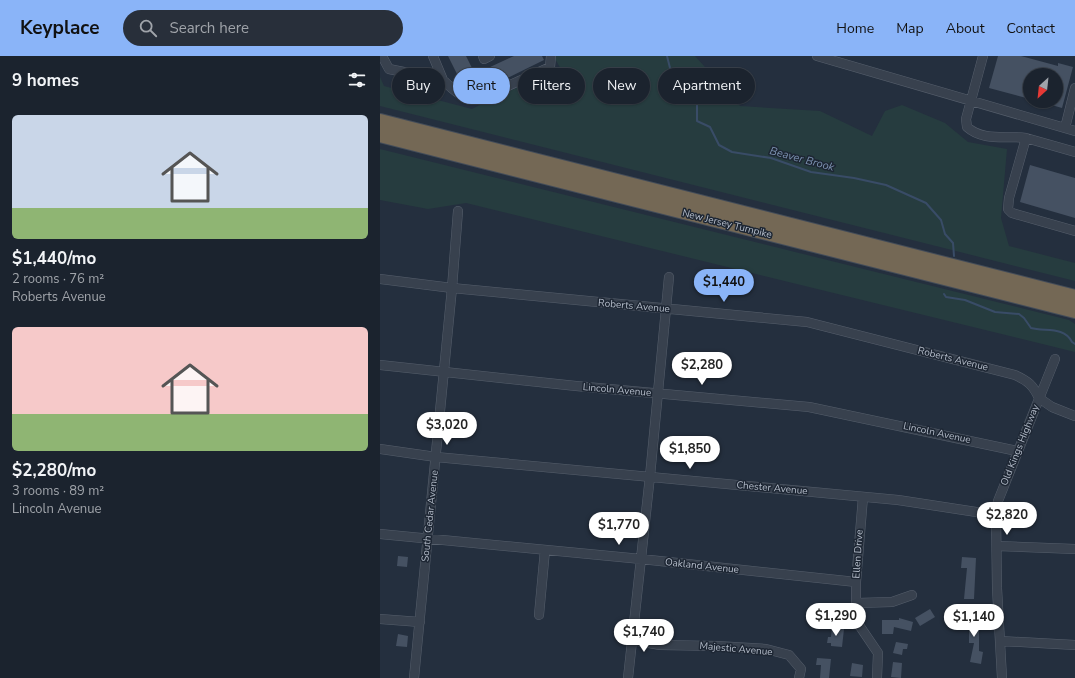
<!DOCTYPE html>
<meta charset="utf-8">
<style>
:root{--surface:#1b232e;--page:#282f3a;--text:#f1f3f6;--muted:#a0a4aa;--line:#39404a;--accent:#8ab4f8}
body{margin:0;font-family:"Nunito Sans",sans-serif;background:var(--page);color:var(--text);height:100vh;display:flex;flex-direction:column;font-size:15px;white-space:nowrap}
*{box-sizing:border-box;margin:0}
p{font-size:13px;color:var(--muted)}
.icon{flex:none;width:22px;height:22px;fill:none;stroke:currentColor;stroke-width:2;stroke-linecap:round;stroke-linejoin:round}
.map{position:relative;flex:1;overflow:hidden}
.panel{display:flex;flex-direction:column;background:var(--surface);width:380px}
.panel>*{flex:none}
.top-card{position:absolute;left:12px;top:12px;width:380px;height:36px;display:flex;gap:8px}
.needle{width:26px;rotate:207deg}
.tools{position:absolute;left:643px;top:12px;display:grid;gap:8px}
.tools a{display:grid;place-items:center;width:40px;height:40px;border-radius:50%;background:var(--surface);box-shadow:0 1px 3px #0004,0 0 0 1px var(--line);font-size:20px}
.price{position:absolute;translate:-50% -34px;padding:0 9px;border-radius:14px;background:#fff;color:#222;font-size:13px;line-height:26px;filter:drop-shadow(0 1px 2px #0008)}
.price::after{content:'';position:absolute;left:50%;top:24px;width:12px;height:9px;margin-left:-6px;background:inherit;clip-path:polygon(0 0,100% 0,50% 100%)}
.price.selected{background:var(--accent);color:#111}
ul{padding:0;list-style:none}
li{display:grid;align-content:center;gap:8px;height:212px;padding:0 12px}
li span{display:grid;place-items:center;height:124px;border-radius:6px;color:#555}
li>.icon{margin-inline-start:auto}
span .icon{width:72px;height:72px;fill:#fffc;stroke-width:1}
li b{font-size:17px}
h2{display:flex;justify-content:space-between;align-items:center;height:48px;padding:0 12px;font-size:17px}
.chip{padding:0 14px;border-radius:18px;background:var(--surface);box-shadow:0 1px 3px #0004,0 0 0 1px var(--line);font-size:14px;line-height:36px}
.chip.selected{background:var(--accent);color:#111}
header{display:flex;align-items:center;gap:24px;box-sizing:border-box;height:56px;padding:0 20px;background:var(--accent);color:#111}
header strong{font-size:19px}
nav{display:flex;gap:22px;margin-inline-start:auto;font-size:14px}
.search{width:280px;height:36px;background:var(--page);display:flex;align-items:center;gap:10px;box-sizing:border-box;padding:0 14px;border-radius:22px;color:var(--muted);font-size:15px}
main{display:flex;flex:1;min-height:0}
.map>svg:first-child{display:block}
.green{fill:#263c3f}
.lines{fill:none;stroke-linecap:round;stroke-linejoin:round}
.stream{stroke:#394c67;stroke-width:2}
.building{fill:#455162}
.minor-casing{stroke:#565f6c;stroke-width:10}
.highway-casing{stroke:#434c59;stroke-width:16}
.minor{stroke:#38414e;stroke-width:9}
.highway{stroke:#746855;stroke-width:14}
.labels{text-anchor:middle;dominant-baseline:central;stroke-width:3;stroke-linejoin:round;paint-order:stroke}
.street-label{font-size:10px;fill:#b4bcc9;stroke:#1d2633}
.water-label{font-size:11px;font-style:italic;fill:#7c92b1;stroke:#1d2633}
</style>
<header>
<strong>Keyplace</strong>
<div class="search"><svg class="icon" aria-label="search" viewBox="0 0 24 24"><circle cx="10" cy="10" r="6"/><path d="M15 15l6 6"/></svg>Search here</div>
<nav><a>Home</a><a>Map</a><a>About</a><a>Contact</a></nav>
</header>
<main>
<section class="panel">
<h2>9 homes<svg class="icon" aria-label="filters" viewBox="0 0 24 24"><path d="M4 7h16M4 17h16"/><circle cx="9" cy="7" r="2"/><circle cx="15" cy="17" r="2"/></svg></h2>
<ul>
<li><span style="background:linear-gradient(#c9d6e8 75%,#8fb573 0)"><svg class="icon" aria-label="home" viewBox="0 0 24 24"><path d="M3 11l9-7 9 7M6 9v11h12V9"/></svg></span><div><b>$1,440/mo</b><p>2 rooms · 76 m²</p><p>Roberts Avenue</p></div></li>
<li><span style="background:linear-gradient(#f6c9c9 70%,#8fb573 0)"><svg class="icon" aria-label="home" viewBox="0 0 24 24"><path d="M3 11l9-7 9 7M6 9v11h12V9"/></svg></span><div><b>$2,280/mo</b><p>3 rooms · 89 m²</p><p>Lincoln Avenue</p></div></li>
</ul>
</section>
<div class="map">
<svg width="695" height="622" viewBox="0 0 695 622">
<rect width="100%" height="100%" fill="#242f3e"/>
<path class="green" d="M176 0H315L360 50 440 55 492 80 505 55 522 49 565 67 588 86 627 93 621 162 629 190 695 207V225L0 50V21L4 30 92 53 123 37 182 15 174 1Z
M0 93 689 264 695 268V296L86 147 48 153 0 144Z"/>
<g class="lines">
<path class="stream" d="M287 0 290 12 300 31 312 39 317 46V65L330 71 339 89 352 96 391 102 431 116 474 122 506 129 546 147 561 164 565 178 573 187 574 200
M564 238 566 241 585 244 615 256 639 258 644 262 651 272C665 276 684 270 692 286L695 288"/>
</g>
<path class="building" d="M68 0H86L95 18 134 0H162L164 4 105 33 102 29 94 32 89 31 86 24 81 26Z
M618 0H641L678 10V7L693 11 682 52 661 46V45H676V19H650V43L609 32Z
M650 109 695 122V162L640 146Z
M18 500 28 501 27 511 17 510Z
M582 501 596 502 594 543H584L587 512H581Z
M550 553 555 561 540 570 535 562Z
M587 556H597L596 574H599V595L603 596 601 608 590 606 594 587H589V569L586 568Z
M519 562 533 566 531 575 514 571 513 578H502V564H519Z
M452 571 464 573 462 591 451 590V587H447L448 581H451Z
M18 578 28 580 27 591 16 590Z
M516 586 528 588 527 593H523L522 599 513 597Z
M437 602 451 603 449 622H440L441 609H436Z
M513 606 522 607 521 622 511 621Z
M472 607 483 609 482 621 470 620Z"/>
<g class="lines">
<g class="minor-casing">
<path id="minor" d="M2 0 9 13 63 24 53 0
M103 0 104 3 110 0
M437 0 695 75
M603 0 586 63 587 71C604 86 626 79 646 82L629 142 628 153 632 157 695 175
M63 24C75 36 82 42 99 43L170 11 171 0
M685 72 695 32
M646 82 695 96
M0 223 72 232 427 266 635 319C648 325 653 329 659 342
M0 309 196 330 429 351 637 395
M659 342 672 351 695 360
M0 393 56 401 518 444 616 459
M483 441 476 526V560L479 569 498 597 497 622
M0 478 261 503 476 526
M617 490 695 493
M477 547 512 546 532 539
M159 559 165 494
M0 563 40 566
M252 584 280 589 337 590 386 593 409 599 421 613 419 622
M620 585 695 589
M34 622 72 232 78 155
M248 622 270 420 289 221
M622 622 617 532 616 459 618 445 675 303"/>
</g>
<g class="highway-casing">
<path id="highway" d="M0 65 695 241
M0 79 695 255"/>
</g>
<use href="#minor" class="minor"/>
<use href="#highway" class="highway"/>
</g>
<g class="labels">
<g class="street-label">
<text transform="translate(347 168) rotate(14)">New Jersey Turnpike</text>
<text transform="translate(254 250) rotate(5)">Roberts Avenue</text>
<text transform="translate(573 303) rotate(14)">Roberts Avenue</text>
<text transform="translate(237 334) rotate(5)">Lincoln Avenue</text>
<text transform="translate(557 377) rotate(12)">Lincoln Avenue</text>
<text transform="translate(640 389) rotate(-68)">Old Kings Highway</text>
<text transform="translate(392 432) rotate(5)">Chester Avenue</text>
<text transform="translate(50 460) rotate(-84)">South Cedar Avenue</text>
<text transform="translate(478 498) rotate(-86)">Ellen Drive</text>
<text transform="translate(322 510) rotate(6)">Oakland Avenue</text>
<text transform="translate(356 593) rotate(5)">Majestic Avenue</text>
</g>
<g class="water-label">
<text transform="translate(422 103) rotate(15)">Beaver Brook</text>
</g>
</g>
</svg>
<div class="tools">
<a><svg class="needle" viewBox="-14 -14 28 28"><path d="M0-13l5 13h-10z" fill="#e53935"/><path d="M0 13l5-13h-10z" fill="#a0a4aa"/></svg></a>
</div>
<b class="price selected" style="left:344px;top:247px">$1,440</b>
<b class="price" style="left:322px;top:330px">$2,280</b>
<b class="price" style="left:67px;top:390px">$3,020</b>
<b class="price" style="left:310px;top:414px">$1,850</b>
<b class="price" style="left:627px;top:480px">$2,820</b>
<b class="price" style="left:239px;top:490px">$1,770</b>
<b class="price" style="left:456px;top:581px">$1,290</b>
<b class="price" style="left:594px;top:582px">$1,140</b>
<b class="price" style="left:264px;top:597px">$1,740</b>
<div class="top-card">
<a class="chip">Buy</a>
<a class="chip selected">Rent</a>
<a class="chip">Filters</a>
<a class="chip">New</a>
<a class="chip">Apartment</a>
</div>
</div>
</main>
